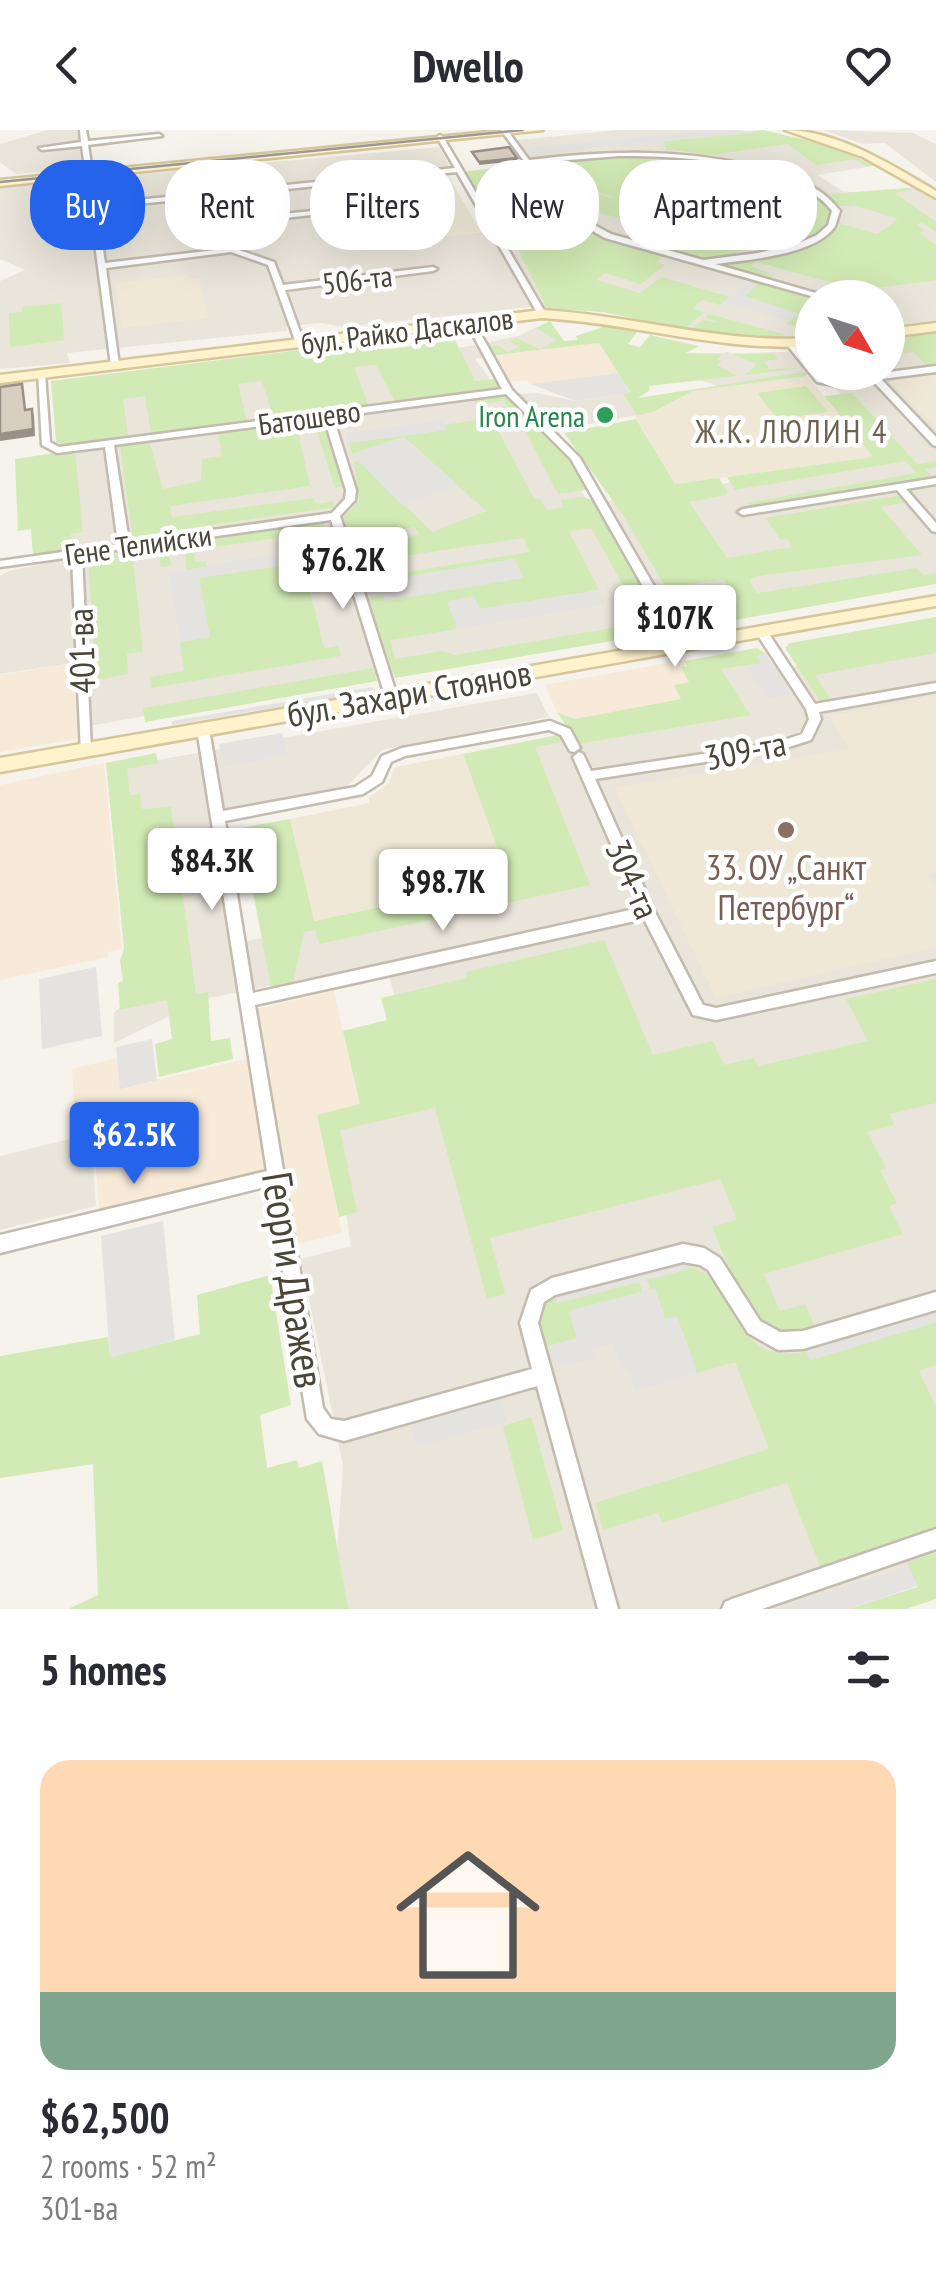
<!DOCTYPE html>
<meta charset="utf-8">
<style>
:root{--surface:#fff;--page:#f2f2f3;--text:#2b2b33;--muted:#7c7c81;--line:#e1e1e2;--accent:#2563eb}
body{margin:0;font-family:"PT Sans Narrow",sans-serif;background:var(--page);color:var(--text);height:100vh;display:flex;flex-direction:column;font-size:38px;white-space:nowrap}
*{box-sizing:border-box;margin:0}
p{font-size:32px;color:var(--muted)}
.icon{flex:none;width:55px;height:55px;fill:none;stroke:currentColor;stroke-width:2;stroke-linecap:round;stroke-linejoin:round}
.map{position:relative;height:1479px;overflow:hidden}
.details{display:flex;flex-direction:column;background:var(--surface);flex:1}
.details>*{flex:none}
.top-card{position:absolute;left:30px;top:30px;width:878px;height:90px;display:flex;gap:20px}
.needle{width:65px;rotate:129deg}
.controls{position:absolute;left:795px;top:150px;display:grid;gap:20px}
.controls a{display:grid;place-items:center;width:110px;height:110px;border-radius:50%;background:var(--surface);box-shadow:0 10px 40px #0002;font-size:50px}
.price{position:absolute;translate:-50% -85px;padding:0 22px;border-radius:10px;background:#fff;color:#222;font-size:32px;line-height:65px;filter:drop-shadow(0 2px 5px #0008)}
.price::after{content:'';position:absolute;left:50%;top:60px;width:30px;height:22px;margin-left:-15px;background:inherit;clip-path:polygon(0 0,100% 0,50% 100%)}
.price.selected{background:var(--accent);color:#fff}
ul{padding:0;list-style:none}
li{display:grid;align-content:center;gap:20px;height:530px;padding:0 40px}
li+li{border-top:2px solid var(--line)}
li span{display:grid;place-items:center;height:310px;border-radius:30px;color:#555}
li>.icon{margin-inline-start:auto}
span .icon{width:180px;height:180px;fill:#fffc;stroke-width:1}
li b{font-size:42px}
h2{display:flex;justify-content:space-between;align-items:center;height:120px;padding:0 40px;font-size:42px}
.chip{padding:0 35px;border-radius:40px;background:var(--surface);box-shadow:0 10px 40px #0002;font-size:35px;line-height:90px}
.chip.selected{background:var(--accent);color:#fff}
header{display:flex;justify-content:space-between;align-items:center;height:130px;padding:0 40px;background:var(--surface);font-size:45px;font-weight:700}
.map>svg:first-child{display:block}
.residential{fill:#eae5da}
.commercial{fill:#f7ead8}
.education{fill:#efe8d6}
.green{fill:#d2eab5}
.parking{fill:#e5e3e0}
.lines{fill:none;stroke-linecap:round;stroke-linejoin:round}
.street-casing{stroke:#c2bbae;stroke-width:5}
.secondary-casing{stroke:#d6c79b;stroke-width:5}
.street{fill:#fff;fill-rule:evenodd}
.secondary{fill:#fff3cd;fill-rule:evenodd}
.tram{stroke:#9a9a9a;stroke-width:2.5}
.shaded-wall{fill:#979187}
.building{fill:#d8cfc1;stroke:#979187;stroke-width:2.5}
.leisure-dot{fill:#2e9e5b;stroke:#fff;stroke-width:4}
.education-dot{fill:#8d6e63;stroke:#fff;stroke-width:4}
.labels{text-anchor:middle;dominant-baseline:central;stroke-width:9;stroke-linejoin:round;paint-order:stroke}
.far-street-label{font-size:30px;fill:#4b4439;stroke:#fff}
.far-leisure-label{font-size:30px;fill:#27864d;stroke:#fff;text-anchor:end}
.far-quarter-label{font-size:32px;letter-spacing:2.5px;fill:#6e6250;stroke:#fff}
.street-label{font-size:35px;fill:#4b4439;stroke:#fff}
.education-label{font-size:35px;fill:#785e54;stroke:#fff}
.near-street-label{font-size:42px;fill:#4b4439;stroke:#fff}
</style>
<header><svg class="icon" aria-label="back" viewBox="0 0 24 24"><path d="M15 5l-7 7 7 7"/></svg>Dwello<svg class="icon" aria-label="heart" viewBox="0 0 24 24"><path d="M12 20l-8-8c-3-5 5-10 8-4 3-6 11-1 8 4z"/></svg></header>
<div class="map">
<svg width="936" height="1479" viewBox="0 0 936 1479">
<rect width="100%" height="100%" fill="#f6f3ec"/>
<path class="residential" d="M48 0H77L82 37 16 44 0 32V14Z
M740 0 859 29 867 37 817 45 843 61 870 64 912 57 936 72V190L888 196V168H812V204L766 208 708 204 603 182 530 177 343 197 320 193 287 196V201L67 223 70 233 0 239V151L25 140 0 129V57L439 17 451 39 325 52 355 116 481 102 496 94 571 84 515 11 518 10 619 0Z
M823 0 913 3 936 14V52L885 13 863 14Z
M537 197 561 210 541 219 475 229 502 265 537 263 576 271 623 264 637 285 541 303 590 374 895 327 822 243 719 256 622 227 812 221V242H888V213L936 207V396L930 398 936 405V446L89 596 85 531 0 544V446L9 441 66 429 62 397 72 270 470 216 518 206Z
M936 518V1445L834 1479H333L343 1336 301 1129 351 1116 332 991 401 893 386 833 204 869 114 913V883L132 865 112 638 537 563 549 587 382 620 346 657 210 685 229 815 529 750 491 623 733 575 713 537 740 530 811 538Z
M91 1004 96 1076 0 1100V1026Z"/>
<path class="commercial" d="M599 213 618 243 530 254 527 250 510 252 496 225Z
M684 530 689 552 682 569 575 589 557 582 545 555Z
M79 532 83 608 0 622V545Z
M104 633 122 819 108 822V827L0 850V655Z
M334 861 360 974 317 985 342 1103 274 1120 261 1051 100 1090 92 989 75 992 72 939 117 928 121 958 264 925 256 879Z"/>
<path class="education" d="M440 45 449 47 481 102 355 116 327 56Z
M188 145 189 149 199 148 208 188 122 198 115 153Z
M936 244V298L890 251Z
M807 246 874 327 675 354 634 285 653 282 693 261Z
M936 566V742L927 744 936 758V817L716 868 615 658 850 619 829 586Z
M463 624 510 749 313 791 290 689 369 673V667L388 654 395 637Z"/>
<path class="green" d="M763 0 819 13 875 35 867 37 855 29 816 35 787 14 712 25 666 19 663 11Z
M665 24 754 42 725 62 736 71 779 74 734 60 760 43C784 50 832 58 832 89 816 107 790 124 766 118L770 103C732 130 714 133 668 120L687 105 572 76 557 57H572L625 71 578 56 556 54 535 33Z
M529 34 567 84 489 93 460 42Z
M908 58 910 60 895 63 936 92V102L923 93 916 94 925 101 920 103 936 115V150L861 160 868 167H844L851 158 757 132 751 136 774 145 772 147 717 134 800 119 842 94 877 104 898 89 857 76H838L829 64Z
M526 91 532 99 573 94 605 108 664 125 656 132 665 135 641 154 605 143 597 150 640 163 662 147 730 167 720 175 702 170 693 178 704 182 685 199 603 182 547 178 509 101H502L498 94Z
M761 152 818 167 812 168V189L800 198 786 194 797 184 744 166Z
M61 173 64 210 10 217 9 183 22 182V177Z
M709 184 786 205 742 208 691 200 702 190 722 193 705 188Z
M550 191 564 211 577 210 576 206 606 196 637 202 628 214 640 217 650 205 699 216 686 223 774 224 778 229 764 231 770 239 801 238 745 245 757 234 726 222 717 229 721 231 717 235 737 246 649 256 650 260 638 268 804 242 807 246 693 261 653 282 637 285 623 264 630 262 599 213 496 225 491 218 497 215 508 222 519 217 510 211 516 208 540 219 557 210 536 198Z
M443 202 386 212 389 219 455 210 475 251 495 249 499 257 395 271 376 235 354 237 368 274 273 287 262 251 238 254 247 291 151 303 145 266 123 269 128 306 65 315 56 312 51 251Z
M936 203V234L926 235 913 222 888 225V209Z
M806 256 828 282 777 289 757 263Z
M503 263 570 330 586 360 558 364 516 284H512L504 271 484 273 534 369 540 368 546 380 564 377 561 370 582 367 596 371 647 463 629 466 591 398 569 401 599 460 479 479 448 471 457 499 390 510 395 529 443 521 454 525 659 490 665 502 395 548 368 468 383 465 386 471 523 447 514 429 379 451 380 457 365 459 362 449 530 422 523 408 357 433 351 416 419 405 415 397 348 407 342 389 359 371 354 332 359 330 432 402 486 381 404 307 352 324 348 313 446 300 444 295 483 289 473 267Z
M852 263 917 334 936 331V337L925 339 933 348 751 377 747 373 916 343 905 331 735 360 727 347 873 327 824 266Z
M323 286 345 356 335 358 316 299 298 301 310 356 170 376 172 387 314 368 316 374 333 371 335 377 181 399V404L133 411 120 315 149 311 163 359 201 351 202 329 222 326 218 304 305 293 304 289Z
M636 289 675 354 719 348 727 361 726 365 689 372 727 428 792 417 787 409 781 410 765 388 901 365 907 372 881 377 922 425 758 446 749 450 757 463 917 438 923 445 936 443V454L685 499 675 482 738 471 723 449 666 458 623 385 564 303Z
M75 320 83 402 71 404 72 419 33 425 31 399 18 401 15 329Z
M323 392 326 401 194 420 195 432 206 431 207 437 187 440 183 413Z
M168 416 171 436 161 437 159 426 133 430 143 521 127 524 128 544 96 550 88 428Z
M311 417 315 431 336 428 339 438 306 444 324 518 338 516 341 526 151 558 150 547 184 541 180 512 209 507 199 448 297 433 295 420Z
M936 487V523L815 545 830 569 820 571 785 518 790 513Z
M757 518 766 524 757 526 761 533 721 539 750 585 578 614 557 582 575 589 681 569 674 555 689 552 681 537 687 536 684 531Z
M373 538 377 551 145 592 143 578Z
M558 605 561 612 535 617 590 755 319 814 315 800 304 802 293 852 271 857 241 698 290 689 314 791 509 749 463 624Z
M156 623 158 633 127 639 130 665 140 664 142 679 171 677 196 864 208 862 211 911 230 908 233 929 159 947 155 914 172 909 167 870 120 880 118 853 123 851 120 830 124 819 106 633Z
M604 810 653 925 713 911 724 935 754 928 758 936 868 911 846 869 936 849V973L890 984 894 995 867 1002 886 1038 880 1040 897 1073 889 1076 903 1104 764 1144 780 1181 805 1174 814 1195C804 1198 793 1203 782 1201 747 1196 725 1126 712 1097L737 1090 720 1049 490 1108 505 1164 487 1169 435 978 340 1000 357 1082 339 1087 317 985 360 974 343 901 387 890 381 868 467 848 466 842Z
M688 1137C738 1144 728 1241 807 1221L811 1230 936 1192V1235L919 1241 936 1277V1401L821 1439 787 1353 662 1393 658 1383 603 1400 595 1373 769 1319 735 1232 697 1243 677 1187 665 1189 655 1159H650L647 1150Z
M270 1145 291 1275 260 1285 267 1338 297 1330 299 1338 322 1331 348 1479H68L98 1465 93 1334 0 1348V1226L108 1207 110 1227 200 1204 197 1165Z
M639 1152 642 1162 569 1181 577 1209 545 1217C540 1198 533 1175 555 1165L558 1173Z
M531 1287 563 1400 533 1410 503 1296Z
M936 1423V1469L906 1479H849L917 1457 907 1432Z"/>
<path class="parking" d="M709 0 760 2 549 23H529L525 18Z
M752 150 761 152 745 166 798 183 789 191 723 172Z
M618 243 630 263 576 271 530 254Z
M442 290 447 300 348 313 345 303Z
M404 307 458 355 403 376 352 324Z
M295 420 298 433 199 448 210 507 180 512 169 443Z
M514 429 523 448 385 471 378 451Z
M599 460 606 474 457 499 447 471 474 466 480 479Z
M766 524 792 564 767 569 745 536 760 533 756 526Z
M372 557 373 561 172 595V591Z
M282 603 287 625 223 637 219 614Z
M96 837 102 906 42 919 39 849Z
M152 909 157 950 120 959 116 917Z
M163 1091 175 1210 110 1228 101 1106Z
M686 1131 689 1139 557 1173 555 1165Z
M655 1158 665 1189 677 1186 697 1243 635 1261 628 1240 622 1241 613 1213 591 1219 594 1228 551 1240 545 1217 577 1208 569 1181Z
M936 1175V1192L810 1230 803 1215Z
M501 1268 507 1291 417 1317 412 1294Z
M909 1436 917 1456 849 1479H778Z"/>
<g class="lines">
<g class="street-casing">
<path id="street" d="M80 0H86L88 11 159 4 162 6 88 15 97 74 455 38 437 7 440 5 443 7 492 90 562 82 501 0H507L529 30C607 21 676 18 753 36 787 44 818 52 840 81 839 83 836 95 835 96 817 125 746 130 715 134L833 168H818L605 108 566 86 494 95 546 184 539 186 457 42 215 66 222 90 323 80 324 82 320 84 224 95 230 117 274 132 283 155 433 137 437 139 433 141 285 160 304 213 300 216 296 213 268 135 231 122 106 138 119 235 115 238 111 235 82 16 42 20 39 18 81 12ZM619 26C677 25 795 32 832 81L828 95 817 105 799 113 758 123 703 130 611 104 570 82 532 33ZM208 67 224 119 105 133 97 78Z
M467 190 474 192 512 260 580 328 688 515 686 518H678L676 515 571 329 506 264 333 287 356 360 355 370 340 386 397 566 395 569 391 570 385 566 331 390 82 425 91 620 85 624 81 623 72 427 0 437V431L118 414 105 317 57 323 42 315 38 242 45 244 50 312 59 317 502 259 466 192ZM324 288 346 360 345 369 332 383 129 412 114 315Z
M788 212H794L812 237V242H818L823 248 833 249 936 236V242L881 249 936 307V316L933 315 872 250 833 255 817 252 788 216Z
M936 348V354L906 359 936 393V402L932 401 897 360 743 385 738 382 743 379Z
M761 497 765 498 815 574 936 553V561L819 582 821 589 811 610 776 621 595 649 655 782 703 875 716 878 936 831V843L716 890 693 885 644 789 255 875 283 1040 287 1046 285 1052 323 1278 331 1289 344 1291 532 1239 520 1193 531 1160 552 1148 683 1114 704 1118 720 1128 760 1191 780 1202 803 1201 936 1162V1180L803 1219 778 1220 748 1203 708 1140 700 1135 683 1132 555 1165 544 1172 538 1193 618 1479H598L537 1256 344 1311 319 1304 307 1289 269 1056 0 1123V1105L267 1041 197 599 199 596H207L209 599 223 681 355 657 372 646 382 626 402 618 550 591 570 599 580 618 574 622 570 621 561 605 549 600 405 626 391 632 382 652 363 664 225 691 253 863 639 778 573 627 579 622 583 624 591 641 775 613 802 604 809 589 806 579 755 501Z
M936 1399V1419L762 1479H722L725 1472 732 1469Z"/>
</g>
<g class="secondary-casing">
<path id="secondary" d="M509 0H543L0 56V50Z
M785 0C837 0 892 35 936 61V68L863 27Z
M542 180C633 185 720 214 812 208V216C721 222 633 193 542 188L0 253V245Z
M936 193V201L888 207V199Z
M936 466V476L0 642V628Z"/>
</g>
<use href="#street" class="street"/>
<use href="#secondary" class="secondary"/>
<path class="tram" d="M0 52 523 0"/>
</g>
<path class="shaded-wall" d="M517 28V31L479 35V32Z
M75 98 79 117 66 118 64 111Z
M32 279 34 286 35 306 0 311V304Z"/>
<path class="building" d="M509 17 517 28 479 32 472 22Z
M75 98 77 110 64 111 62 99Z
M22 254 25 280 32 279 33 299 0 304V257Z"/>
<circle class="leisure-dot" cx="605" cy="285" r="10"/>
<circle class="education-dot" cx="786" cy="700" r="10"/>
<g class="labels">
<g class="far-street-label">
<text transform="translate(357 149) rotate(-7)">506-та</text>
<text transform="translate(407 200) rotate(-7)">бул. Райко Даскалов</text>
<text transform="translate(309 287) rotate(-8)">Батошево</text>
<text transform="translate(138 414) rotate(-8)">Гене Телийски</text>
</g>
<g class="far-leisure-label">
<text x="585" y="285">Iron Arena</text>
</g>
<g class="far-quarter-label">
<text x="792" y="301">Ж.К. ЛЮЛИН 4</text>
</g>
<g class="street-label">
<text transform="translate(81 521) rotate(-92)">401-ва</text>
<text transform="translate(409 563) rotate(-10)">бул. Захари Стоянов</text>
<text transform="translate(745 620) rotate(-11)">309-та</text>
<text transform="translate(633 749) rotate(66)">304-та</text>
</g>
<g class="education-label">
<text x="786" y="737">33. ОУ „Санкт<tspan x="786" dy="40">Петербург“</tspan></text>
</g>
<g class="near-street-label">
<text transform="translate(294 1150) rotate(81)">Георги Дражев</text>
</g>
</g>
</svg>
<div class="controls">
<a><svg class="needle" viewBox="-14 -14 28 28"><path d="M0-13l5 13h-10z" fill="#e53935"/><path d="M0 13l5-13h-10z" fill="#7c7c81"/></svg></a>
</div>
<b class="price" style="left:343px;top:482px">$76.2K</b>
<b class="price" style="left:675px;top:540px">$107K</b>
<b class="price" style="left:212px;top:783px">$84.3K</b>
<b class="price" style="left:443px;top:804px">$98.7K</b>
<b class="price selected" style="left:134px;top:1057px">$62.5K</b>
<div class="top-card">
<a class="chip selected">Buy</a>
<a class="chip">Rent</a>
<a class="chip">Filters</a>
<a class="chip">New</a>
<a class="chip">Apartment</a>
</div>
</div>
<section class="details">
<h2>5 homes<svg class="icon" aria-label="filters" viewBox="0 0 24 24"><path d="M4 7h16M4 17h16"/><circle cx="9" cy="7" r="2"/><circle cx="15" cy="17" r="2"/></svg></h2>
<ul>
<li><span style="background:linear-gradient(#ffd9b3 75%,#7fa58c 0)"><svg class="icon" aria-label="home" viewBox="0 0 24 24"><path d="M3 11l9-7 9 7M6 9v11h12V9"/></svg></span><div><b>$62,500</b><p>2 rooms · 52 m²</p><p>301-ва</p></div></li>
</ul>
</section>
